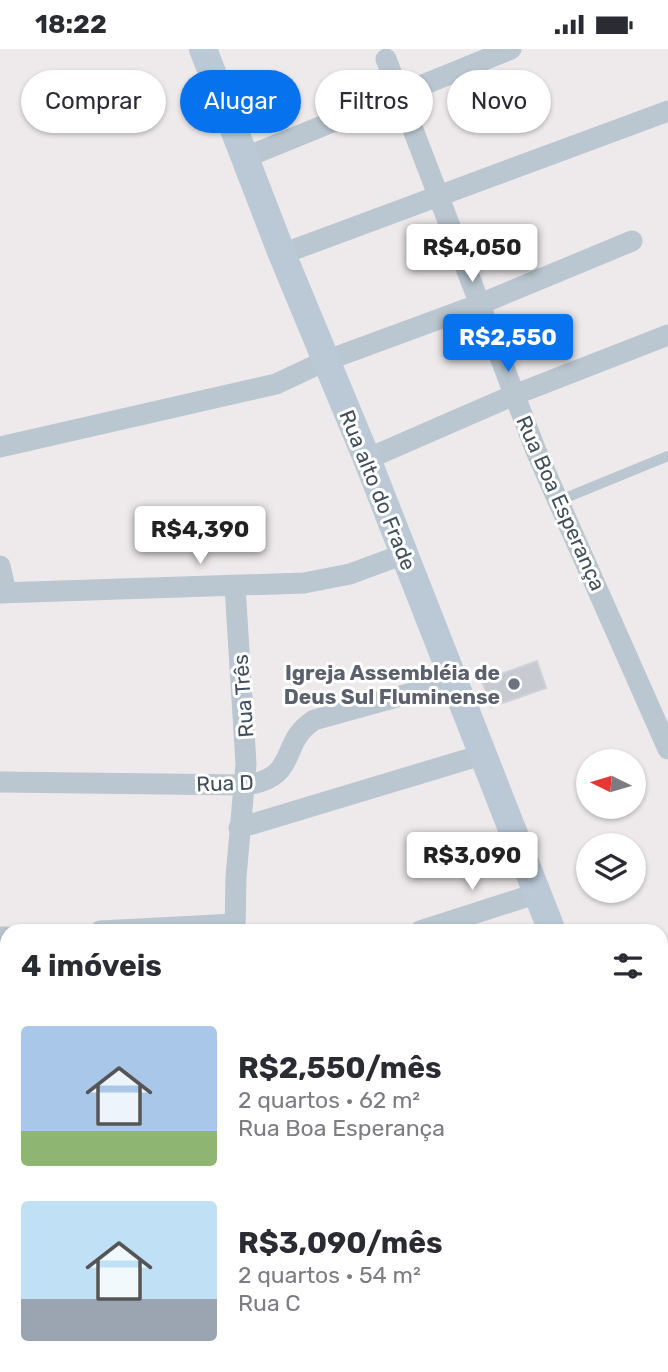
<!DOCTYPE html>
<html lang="pt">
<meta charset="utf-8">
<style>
:root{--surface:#fff;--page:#f2f2f3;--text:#2b2b33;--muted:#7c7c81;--accent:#0672ed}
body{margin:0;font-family:Rubik,sans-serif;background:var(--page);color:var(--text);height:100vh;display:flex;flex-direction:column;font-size:26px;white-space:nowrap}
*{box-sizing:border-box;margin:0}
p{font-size:23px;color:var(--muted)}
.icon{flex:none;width:38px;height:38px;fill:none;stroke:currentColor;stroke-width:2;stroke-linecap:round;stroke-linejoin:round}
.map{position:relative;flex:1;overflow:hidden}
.sheet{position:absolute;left:0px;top:875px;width:668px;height:448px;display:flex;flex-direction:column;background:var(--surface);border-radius:21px 21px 0 0;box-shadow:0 2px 5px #0004}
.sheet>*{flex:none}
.banner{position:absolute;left:21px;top:21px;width:626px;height:63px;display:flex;gap:14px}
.needle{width:46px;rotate:275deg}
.controls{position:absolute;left:576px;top:700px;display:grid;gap:14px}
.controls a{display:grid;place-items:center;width:70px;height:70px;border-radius:50%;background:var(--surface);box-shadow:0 2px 5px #0004;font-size:35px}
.price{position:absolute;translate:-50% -60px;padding:0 16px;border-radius:7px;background:#fff;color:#222;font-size:23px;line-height:46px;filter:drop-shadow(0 2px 4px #0008)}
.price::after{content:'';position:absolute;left:50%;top:42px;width:21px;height:16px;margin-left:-10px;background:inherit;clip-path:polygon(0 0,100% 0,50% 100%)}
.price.current{background:var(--accent);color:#fff}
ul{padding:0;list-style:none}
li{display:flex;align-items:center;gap:21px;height:175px;padding:0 21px}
li span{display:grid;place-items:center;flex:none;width:196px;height:140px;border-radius:7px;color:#555}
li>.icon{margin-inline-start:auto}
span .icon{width:84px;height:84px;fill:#fffc;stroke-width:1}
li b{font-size:30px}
h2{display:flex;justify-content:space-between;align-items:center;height:84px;padding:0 21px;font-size:30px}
.tag{padding:0 24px;border-radius:32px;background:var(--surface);box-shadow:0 2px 5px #0004;font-size:24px;line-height:63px}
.tag.current{background:var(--accent);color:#fff}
.status{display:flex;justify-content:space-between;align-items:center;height:49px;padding:0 35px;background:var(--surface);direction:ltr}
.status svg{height:19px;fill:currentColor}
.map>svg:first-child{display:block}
.building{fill:#c7cad1;stroke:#ced1d8;stroke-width:2}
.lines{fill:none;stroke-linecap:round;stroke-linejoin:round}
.path{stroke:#67d49b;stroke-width:4.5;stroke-dasharray:5 3.5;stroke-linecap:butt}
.lane{stroke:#bac6d0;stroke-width:10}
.street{stroke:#bac6d0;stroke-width:21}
.secondary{stroke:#bbc9d7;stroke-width:28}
.worship-dot{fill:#6b7280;stroke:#fff;stroke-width:2.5}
.labels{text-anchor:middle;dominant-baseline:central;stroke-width:6;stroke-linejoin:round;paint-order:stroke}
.street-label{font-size:21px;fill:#424f5a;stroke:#fff}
.worship-label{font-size:21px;font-weight:bold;fill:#5b616d;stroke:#fff;text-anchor:end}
</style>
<div class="status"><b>18:22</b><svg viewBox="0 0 49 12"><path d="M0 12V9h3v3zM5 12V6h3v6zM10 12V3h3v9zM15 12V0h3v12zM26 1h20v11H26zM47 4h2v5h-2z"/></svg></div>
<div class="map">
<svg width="668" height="1323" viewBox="0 0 668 1323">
<rect width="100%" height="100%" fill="#eeeaeb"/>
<path class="building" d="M537 612 546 639 491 658 482 632Z"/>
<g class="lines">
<path class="path" d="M0 1230H7
M96 1316 98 1323
M187 1316 190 1323"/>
<path class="lane" d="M558 452 668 407"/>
<path class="street" d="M386 10 536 402 668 700
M244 109 511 0
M282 205 668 62
M0 398 276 335 325 312 480 255 632 192
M367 410 514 346 668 286
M0 517 6 543
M0 544 304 534 350 525 404 505
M0 733 244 736C300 730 278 694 314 671L455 632
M239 779 485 705
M100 882 235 875
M235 882 236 828 246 715 235 537
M420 882 538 844
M0 888H7
M0 1055 7 1053
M0 1130 7 1155
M340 1316 343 1323
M495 1316 497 1323"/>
<path class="secondary" d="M203 0 282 205 367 410 552 882
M662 1091 668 1089
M662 1144 668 1161"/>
</g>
<circle class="worship-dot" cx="514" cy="635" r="7"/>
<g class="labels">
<g class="street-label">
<text transform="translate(378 441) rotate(68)">Rua alto do Frade</text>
<text transform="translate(561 454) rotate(66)">Rua Boa Esperança</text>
<text transform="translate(243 647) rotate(-94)">Rua Três</text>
<text transform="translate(225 734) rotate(-2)">Rua D</text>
</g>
<g class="worship-label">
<text x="500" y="623">Igreja Assembléia de<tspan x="500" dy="24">Deus Sul Fluminense</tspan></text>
</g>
</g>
</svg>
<div class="controls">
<a><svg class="needle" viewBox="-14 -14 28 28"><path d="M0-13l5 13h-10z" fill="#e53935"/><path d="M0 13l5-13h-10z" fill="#7c7c81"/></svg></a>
<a><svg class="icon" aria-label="layers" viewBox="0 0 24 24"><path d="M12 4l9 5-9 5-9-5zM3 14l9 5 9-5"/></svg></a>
</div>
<b class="price" style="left:472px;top:235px">R$4,050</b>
<b class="price current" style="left:508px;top:325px">R$2,550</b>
<b class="price" style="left:200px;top:517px">R$4,390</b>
<b class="price" style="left:472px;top:843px">R$3,090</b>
<div class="banner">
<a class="tag">Comprar</a>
<a class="tag current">Alugar</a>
<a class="tag">Filtros</a>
<a class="tag">Novo</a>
</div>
<section class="sheet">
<h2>4 imóveis<svg class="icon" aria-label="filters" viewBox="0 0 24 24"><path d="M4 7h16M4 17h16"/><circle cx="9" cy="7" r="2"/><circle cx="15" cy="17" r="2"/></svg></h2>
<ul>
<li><span style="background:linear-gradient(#a9c7e8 75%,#8fb573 0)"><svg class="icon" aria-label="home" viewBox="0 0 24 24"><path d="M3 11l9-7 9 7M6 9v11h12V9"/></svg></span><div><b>R$2,550/mês</b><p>2 quartos · 62 m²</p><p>Rua Boa Esperança</p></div></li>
<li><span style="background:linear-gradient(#bfe0f5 70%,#9aa5b1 0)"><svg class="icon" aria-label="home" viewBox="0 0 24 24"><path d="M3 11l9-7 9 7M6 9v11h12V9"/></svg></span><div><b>R$3,090/mês</b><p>2 quartos · 54 m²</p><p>Rua C</p></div></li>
</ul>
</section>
</div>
